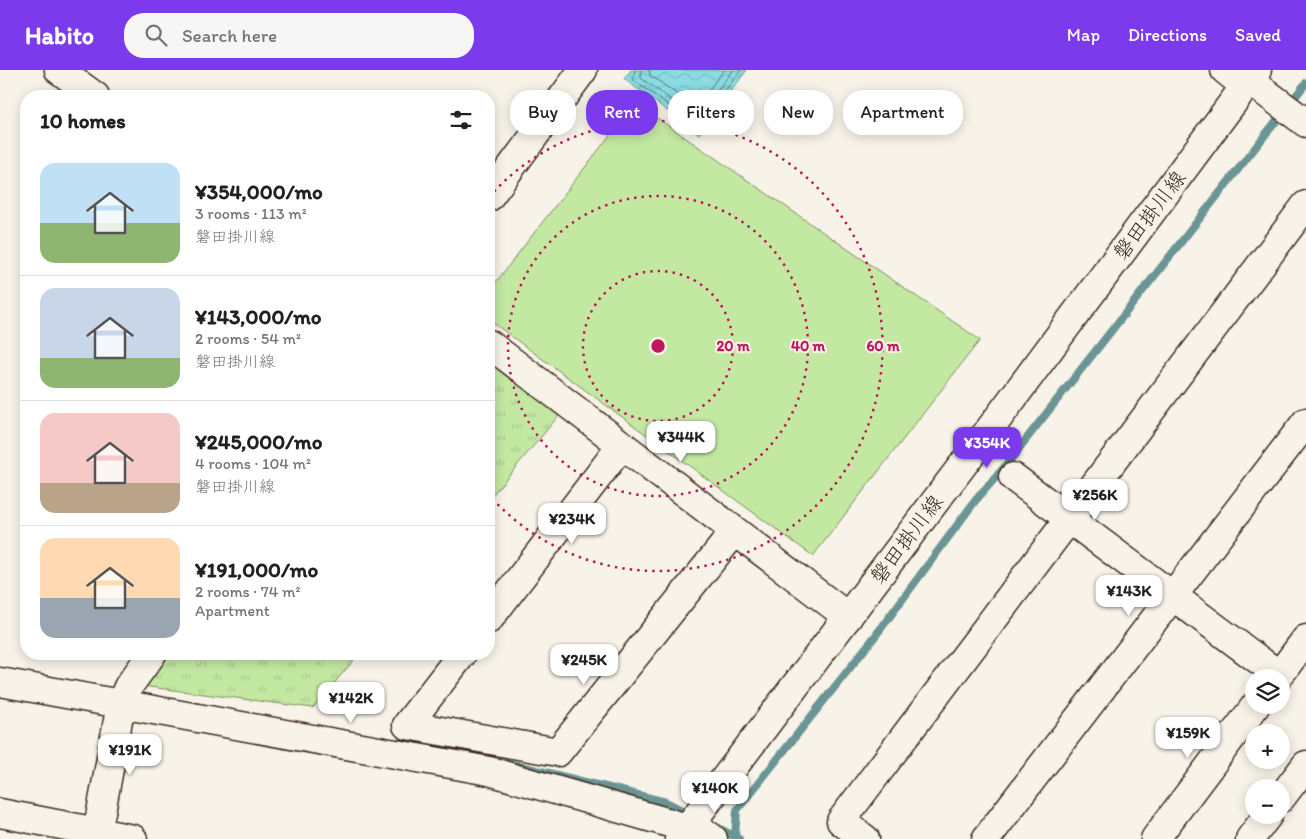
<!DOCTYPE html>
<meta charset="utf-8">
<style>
:root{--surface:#fff;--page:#f6f6f6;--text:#202124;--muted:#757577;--line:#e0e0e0;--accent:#7c3aed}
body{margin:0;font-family:Itim,"Klee One",sans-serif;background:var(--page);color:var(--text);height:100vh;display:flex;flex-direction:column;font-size:19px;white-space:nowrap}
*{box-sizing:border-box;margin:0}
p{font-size:16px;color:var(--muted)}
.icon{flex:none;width:28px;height:28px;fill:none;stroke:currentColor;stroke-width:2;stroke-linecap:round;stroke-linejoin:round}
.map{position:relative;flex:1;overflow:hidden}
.drawer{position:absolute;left:20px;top:20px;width:475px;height:570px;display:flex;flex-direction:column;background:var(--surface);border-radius:20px;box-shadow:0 2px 12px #0003}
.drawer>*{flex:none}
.hud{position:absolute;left:510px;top:20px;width:475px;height:45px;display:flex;gap:10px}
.buttons{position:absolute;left:1245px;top:599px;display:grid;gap:10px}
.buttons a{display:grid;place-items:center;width:45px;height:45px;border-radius:50%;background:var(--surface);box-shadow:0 2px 12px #0003;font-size:25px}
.price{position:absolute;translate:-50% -42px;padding:0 11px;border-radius:10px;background:#fff;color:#222;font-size:16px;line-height:32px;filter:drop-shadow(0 1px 2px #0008)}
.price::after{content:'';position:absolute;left:50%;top:30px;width:15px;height:11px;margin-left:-8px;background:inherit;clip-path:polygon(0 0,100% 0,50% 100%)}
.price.current{background:var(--accent);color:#fff}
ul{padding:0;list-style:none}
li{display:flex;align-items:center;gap:15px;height:125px;padding:0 20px}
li+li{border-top:1px solid var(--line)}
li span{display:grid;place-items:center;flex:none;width:140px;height:100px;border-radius:15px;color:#555}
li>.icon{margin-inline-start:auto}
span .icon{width:60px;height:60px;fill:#fffc;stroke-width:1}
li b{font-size:21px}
h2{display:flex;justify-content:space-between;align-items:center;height:60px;padding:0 20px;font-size:21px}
.chip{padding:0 18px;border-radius:20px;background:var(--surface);box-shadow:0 2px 12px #0003;font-size:18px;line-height:45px}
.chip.current{background:var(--accent);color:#fff}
header{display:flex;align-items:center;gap:30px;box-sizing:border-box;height:70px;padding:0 25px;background:var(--accent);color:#fff}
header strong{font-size:24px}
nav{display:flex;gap:28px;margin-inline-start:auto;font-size:18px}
.search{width:350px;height:45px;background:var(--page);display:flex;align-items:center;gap:12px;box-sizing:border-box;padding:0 18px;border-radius:20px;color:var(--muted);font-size:19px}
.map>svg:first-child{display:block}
.grass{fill:url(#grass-tufts);stroke:#7e8960}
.pitch{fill:#c2e8a2;stroke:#7e8960}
.water{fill:url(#water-waves);stroke:#6a9594}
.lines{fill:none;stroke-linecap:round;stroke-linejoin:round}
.shore{stroke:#5b716d;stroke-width:1}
.stream{stroke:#6a9594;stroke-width:8}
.minor-casing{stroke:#3b2a1e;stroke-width:31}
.tertiary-casing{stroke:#3b2a1e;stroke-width:31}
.secondary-casing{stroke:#3b2a1e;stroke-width:31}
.minor{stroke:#f7f3e8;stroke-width:28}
.tertiary{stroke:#f7f3e8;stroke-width:28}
.secondary{stroke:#f7f3e8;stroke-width:28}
.ring{fill:none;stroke:#c2185b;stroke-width:2.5;stroke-dasharray:2.5 5}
.labels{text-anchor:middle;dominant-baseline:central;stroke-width:4;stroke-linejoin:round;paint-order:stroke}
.street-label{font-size:21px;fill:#3b2a1e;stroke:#f7f3e8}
.centre{fill:#c2185b;stroke:#f7f3e8;stroke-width:2.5}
.ring-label{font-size:15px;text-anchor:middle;font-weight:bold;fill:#c2185b;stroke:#f7f3e8;stroke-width:4;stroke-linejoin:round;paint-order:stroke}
</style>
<header>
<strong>Habito</strong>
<div class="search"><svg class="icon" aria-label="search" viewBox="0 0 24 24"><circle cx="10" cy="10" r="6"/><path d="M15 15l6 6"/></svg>Search here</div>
<nav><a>Map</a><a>Directions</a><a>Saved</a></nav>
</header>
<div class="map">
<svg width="1306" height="769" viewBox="0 0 1306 769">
<defs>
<pattern id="grass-tufts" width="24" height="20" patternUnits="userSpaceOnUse" patternTransform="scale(1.25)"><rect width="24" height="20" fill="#c2e8a2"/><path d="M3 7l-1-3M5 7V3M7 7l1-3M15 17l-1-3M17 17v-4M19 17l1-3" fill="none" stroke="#a8c78b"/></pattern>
<pattern id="water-waves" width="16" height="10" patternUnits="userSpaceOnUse" patternTransform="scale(1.25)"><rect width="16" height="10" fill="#8adce3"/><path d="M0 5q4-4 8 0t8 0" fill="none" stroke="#78bdc2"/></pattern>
</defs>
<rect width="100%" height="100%" fill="#f7f3e8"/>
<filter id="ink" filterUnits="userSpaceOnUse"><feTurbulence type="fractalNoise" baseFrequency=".02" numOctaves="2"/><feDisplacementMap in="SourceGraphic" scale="10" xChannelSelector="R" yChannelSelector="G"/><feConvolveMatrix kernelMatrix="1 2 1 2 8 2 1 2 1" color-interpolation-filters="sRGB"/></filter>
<g filter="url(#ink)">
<path class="grass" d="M489 290 561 343 489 429Z
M166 584H359L313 638 142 616Z"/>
<path class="pitch" d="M635 33 980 270 813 486 489 250V221Z"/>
<path class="water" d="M631 0H747L699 64 624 9Z"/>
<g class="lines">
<path class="shore" d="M635 0 633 10 698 56 741 0
M641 0V8L696 48 733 0
M649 0 650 5 695 37 724 0"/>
<path class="stream" d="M501 691 666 732 692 745
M713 755 739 769
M735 766 737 740 876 565 975 431 1002 400 1306 13"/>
<g class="minor-casing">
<path id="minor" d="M59 0 95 26
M1225 0 1245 16
M489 127 583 0
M489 274 848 547
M1013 407 1279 605
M489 549 622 375
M462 584 407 655 558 682 735 461
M1277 608 1306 569
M0 612 489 701 687 758
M1281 728 1306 695
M0 743 133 769
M692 753 713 769
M96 769 121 634 128 617 152 584
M865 769 841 751 1306 135
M986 769 1306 352
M1155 769 1256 635
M1250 769 1268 745"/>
</g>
<g class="tertiary-casing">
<path id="tertiary" d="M1249 10 1306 53"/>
</g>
<g class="secondary-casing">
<path id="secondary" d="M679 769 987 363 1257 0"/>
</g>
<use href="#minor" class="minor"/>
<use href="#tertiary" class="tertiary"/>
<use href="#secondary" class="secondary"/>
</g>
</g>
<g class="ring">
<circle cx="658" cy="276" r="75"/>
<circle cx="658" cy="276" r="150"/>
<path d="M489 127A225 225 0 1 1 489 425"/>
</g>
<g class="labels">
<g class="street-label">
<text transform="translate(1149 145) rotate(-53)">磐田掛川線</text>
<text transform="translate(906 469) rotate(-53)">磐田掛川線</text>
</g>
</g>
<circle cx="658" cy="276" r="8" class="centre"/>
<g class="ring-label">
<text x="733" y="281">20 m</text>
<text x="808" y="281">40 m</text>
<text x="883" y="281">60 m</text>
</g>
</svg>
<div class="buttons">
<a><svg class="icon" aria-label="layers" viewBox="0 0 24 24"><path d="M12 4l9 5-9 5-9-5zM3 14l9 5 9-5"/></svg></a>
<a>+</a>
<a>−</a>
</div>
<b class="price" style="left:681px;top:393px">¥344K</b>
<b class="price current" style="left:987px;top:399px">¥354K</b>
<b class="price" style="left:1095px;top:451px">¥256K</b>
<b class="price" style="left:572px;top:475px">¥234K</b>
<b class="price" style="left:1129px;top:547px">¥143K</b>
<b class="price" style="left:584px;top:616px">¥245K</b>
<b class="price" style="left:351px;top:654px">¥142K</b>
<b class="price" style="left:1188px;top:689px">¥159K</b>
<b class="price" style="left:130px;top:706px">¥191K</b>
<b class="price" style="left:715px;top:744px">¥140K</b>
<div class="hud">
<a class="chip">Buy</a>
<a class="chip current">Rent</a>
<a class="chip">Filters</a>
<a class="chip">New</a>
<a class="chip">Apartment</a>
</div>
<section class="drawer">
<h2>10 homes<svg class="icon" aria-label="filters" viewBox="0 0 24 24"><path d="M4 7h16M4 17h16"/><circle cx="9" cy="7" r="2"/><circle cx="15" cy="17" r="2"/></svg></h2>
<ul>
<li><span style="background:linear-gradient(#bfe0f5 60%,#8fb573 0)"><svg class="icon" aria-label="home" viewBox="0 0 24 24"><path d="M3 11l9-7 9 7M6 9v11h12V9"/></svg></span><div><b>¥354,000/mo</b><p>3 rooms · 113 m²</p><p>磐田掛川線</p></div></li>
<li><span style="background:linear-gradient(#c9d6e8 70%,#8fb573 0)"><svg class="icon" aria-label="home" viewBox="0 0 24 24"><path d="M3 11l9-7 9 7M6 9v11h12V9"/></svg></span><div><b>¥143,000/mo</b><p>2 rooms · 54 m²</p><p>磐田掛川線</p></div></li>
<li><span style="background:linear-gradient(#f6c9c9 70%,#b9a48a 0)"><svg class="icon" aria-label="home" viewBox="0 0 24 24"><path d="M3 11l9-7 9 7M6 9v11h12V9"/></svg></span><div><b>¥245,000/mo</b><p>4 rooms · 104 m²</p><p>磐田掛川線</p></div></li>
<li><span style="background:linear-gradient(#ffd9b3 60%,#9aa5b1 0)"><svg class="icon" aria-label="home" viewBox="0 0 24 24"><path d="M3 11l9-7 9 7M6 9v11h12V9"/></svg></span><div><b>¥191,000/mo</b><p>2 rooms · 74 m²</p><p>Apartment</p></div></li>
</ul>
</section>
</div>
